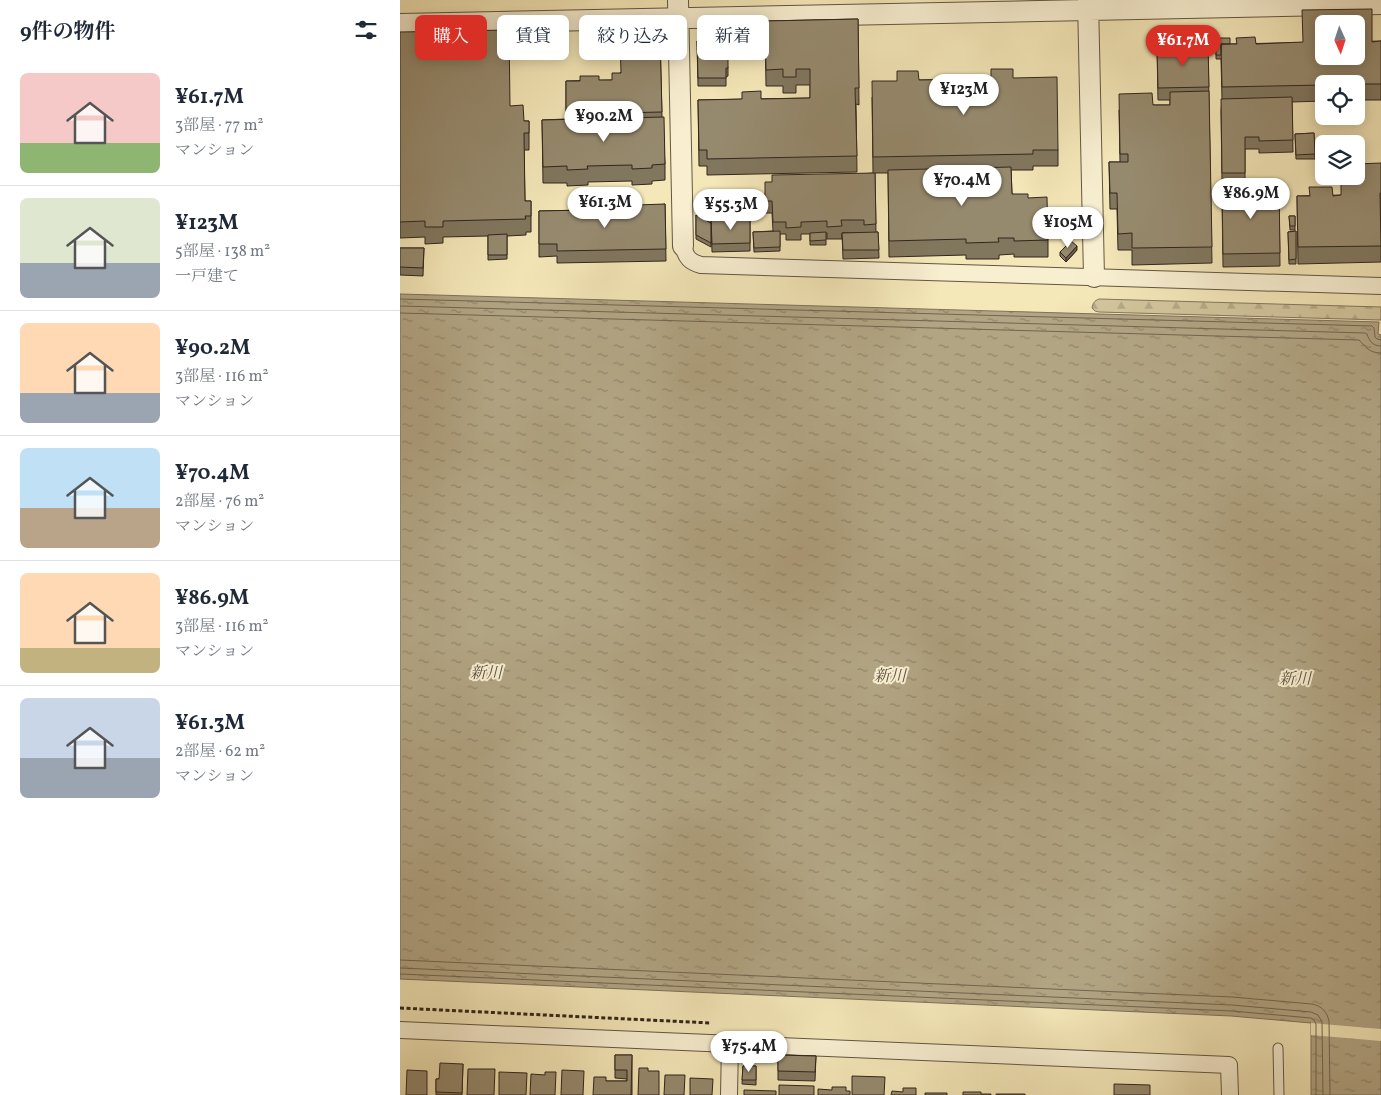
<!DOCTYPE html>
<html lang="ja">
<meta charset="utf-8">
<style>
:root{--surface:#fff;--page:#f6f6f7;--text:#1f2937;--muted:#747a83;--line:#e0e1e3;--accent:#d93025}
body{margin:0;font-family:Vollkorn,"Noto Serif JP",serif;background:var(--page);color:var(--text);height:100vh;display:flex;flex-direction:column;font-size:19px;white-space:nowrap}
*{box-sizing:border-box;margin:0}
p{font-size:16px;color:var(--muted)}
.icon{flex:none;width:28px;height:28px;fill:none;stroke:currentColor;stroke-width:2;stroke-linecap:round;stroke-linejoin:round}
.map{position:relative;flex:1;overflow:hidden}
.side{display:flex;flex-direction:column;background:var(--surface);width:400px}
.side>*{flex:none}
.banner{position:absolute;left:15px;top:15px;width:475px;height:45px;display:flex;gap:10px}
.needle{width:32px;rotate:177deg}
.controls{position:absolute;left:915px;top:15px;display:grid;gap:10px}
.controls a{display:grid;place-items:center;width:50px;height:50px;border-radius:8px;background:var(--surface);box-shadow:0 2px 12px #0003;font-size:25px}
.price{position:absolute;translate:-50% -42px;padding:0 11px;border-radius:18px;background:#fff;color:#222;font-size:16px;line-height:32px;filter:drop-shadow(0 1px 2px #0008)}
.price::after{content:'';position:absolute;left:50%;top:30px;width:15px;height:11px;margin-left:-8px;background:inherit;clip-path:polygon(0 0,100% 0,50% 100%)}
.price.active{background:var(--accent);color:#fff}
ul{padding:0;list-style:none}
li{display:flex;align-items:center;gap:15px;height:125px;padding:0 20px}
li+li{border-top:1px solid var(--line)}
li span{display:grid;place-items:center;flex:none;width:140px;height:100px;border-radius:8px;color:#555}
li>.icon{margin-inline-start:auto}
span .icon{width:60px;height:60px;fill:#fffc;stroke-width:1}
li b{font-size:21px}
h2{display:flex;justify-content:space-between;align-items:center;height:60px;padding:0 20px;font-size:21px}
.chip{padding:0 18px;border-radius:8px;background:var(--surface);box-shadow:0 2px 12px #0003;font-size:18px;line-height:45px}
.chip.active{background:var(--accent);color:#fff}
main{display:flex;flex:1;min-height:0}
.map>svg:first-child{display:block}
.forest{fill:url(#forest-firs);stroke:#82765e}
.water{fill:url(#water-ripples);stroke:#7e725b}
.pier{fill:#f4e7b8}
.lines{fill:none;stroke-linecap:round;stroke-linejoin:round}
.shore{stroke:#726551;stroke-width:1}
.service-casing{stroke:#625644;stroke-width:11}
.minor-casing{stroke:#625644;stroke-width:18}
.tertiary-casing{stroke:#625644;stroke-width:22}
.path{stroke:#31251e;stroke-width:3;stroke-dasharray:4 2.5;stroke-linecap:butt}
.service{stroke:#f8efd1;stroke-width:9}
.minor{stroke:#f8efd1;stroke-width:16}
.tertiary{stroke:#f8efd1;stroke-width:20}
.wall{fill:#81775f;stroke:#31251e}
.shaded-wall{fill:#69614d;stroke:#31251e}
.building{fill:#968a6e;stroke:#31251e;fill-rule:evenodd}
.labels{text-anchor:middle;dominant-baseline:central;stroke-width:4;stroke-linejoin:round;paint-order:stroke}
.water-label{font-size:16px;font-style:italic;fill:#5e5242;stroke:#f8efd1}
</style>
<main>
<section class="side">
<h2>9件の物件<svg class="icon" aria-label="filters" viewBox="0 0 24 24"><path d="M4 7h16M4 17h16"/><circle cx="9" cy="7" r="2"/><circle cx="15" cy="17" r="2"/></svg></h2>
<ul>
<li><span style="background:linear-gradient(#f6c9c9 70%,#8fb573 0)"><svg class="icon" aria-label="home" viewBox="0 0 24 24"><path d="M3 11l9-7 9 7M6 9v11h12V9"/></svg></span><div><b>¥61.7M</b><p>3部屋 · 77 m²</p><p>マンション</p></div></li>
<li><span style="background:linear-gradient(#dfe7d0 65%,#9aa5b1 0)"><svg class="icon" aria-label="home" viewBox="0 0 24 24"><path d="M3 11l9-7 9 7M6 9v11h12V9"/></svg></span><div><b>¥123M</b><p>5部屋 · 138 m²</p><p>一戸建て</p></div></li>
<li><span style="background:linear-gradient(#ffd9b3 70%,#9aa5b1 0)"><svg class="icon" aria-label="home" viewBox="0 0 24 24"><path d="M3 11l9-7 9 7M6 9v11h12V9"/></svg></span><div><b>¥90.2M</b><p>3部屋 · 116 m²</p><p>マンション</p></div></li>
<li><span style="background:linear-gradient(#bfe0f5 60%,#b9a48a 0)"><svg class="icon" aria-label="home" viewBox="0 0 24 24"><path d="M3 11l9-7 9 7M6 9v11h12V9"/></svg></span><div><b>¥70.4M</b><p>2部屋 · 76 m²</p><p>マンション</p></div></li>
<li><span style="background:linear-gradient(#ffd9b3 75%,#c2b280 0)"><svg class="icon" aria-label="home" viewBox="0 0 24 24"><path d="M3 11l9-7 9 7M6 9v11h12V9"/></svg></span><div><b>¥86.9M</b><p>3部屋 · 116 m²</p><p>マンション</p></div></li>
<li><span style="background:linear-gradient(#c9d6e8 60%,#9aa5b1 0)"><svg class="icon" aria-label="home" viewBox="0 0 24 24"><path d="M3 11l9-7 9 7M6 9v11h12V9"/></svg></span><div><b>¥61.3M</b><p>2部屋 · 62 m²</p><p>マンション</p></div></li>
</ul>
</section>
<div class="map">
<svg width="981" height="1095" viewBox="0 0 981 1095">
<defs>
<pattern id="forest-firs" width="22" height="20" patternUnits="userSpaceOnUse" patternTransform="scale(1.25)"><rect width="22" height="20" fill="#d3c69e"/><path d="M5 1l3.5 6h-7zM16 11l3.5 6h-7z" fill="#b6aa88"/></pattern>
<pattern id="water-ripples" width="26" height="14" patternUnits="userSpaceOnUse" patternTransform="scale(1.25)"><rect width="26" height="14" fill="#b2a584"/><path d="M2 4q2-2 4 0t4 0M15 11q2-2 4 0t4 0" fill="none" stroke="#91866b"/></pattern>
</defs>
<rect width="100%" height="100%" fill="#f4e7b8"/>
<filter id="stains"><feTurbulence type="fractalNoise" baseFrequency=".004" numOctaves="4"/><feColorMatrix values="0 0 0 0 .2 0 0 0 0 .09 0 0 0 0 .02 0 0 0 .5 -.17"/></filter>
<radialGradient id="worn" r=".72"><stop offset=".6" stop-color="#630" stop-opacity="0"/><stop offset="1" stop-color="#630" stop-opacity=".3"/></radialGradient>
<path class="forest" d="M699 299 981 307V320L699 312 695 311 692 308C693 303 694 301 699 299Z"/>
<path class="water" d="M0 294 979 322 978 334 981 335V1095H911V1023L831 1016 0 979Z"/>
<path class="pier" d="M911 1023 981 1029V1041L911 1035Z"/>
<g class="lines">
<path class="shore" d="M0 299 972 326 974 328 975 337 977 339 981 340
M0 306 965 333 967 334C969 341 973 346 981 346
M0 313 959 340C966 347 969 353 981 353
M0 960 832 997 912 1004C922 1006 927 1012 929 1021L930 1095
M0 968 832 1005 911 1012 918 1015 922 1022 923 1095
M0 974 832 1011 911 1018 914 1020 916 1024V1095"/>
<g class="service-casing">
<path id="service" d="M878 1048 879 1095"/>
</g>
<g class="minor-casing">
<path id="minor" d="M283 246C286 258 290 262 301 265L981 286
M0 1030 829 1065 830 1095
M329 1095 330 1044"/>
</g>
<g class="tertiary-casing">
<path id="tertiary" d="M278 0 283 246
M688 0 694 277
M0 24 981 4"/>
</g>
<path class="path" d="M0 1008 311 1023"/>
<use href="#service" class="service"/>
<use href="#minor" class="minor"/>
<use href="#tertiary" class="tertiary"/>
</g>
<path class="wall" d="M458 19 459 105 456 104 457 172 307 175V166H299L298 100 410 98V85H396V93H383V86H366L365 21Z
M0 32 110 106 124 121H129V150H124L125 201H131V232H126V235L107 236V259L88 260V236L43 237V243L25 244V237L0 238Z
M260 37 262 117 265 164V180L252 181V184L232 185V181L188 182V185L167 186V183H143L142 120 166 119V81L212 80Z
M816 38 830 44 981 41V100H956V84H924V101L892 102 893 152 859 153V149H845V185L837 186 838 187 852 190H866L879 187 880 266 823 267 822 198H821V187L822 182 821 111 822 99 821 59H816Z
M297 41 325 56 328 68V76L326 77V86H298Z
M808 46 812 263 732 265V250H718L717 209H710L709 162H720L719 110 753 105H770V100H758L757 47Z
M613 78 658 150V166H633V170H611L612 194 628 198 648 240V257H614V254L599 255V259H566V255L489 257 488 173H475L476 232H478L479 258 443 259 442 233H456H442V239H427V233H426V245H410V234H401V240H386V234H380V251L354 252 353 232 373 231 372 213H365V194L372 182 473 173 472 97 519 80Z
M914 133 915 159H896L895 134Z
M981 163V262L898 264 897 196 941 195Z
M265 204 266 261 157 263V256L139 257V211L237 209Z
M296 215 311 223V247L296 239Z
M889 216H895V230H890Z
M350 218V251L312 252 311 219Z
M896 231V264H889L888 232Z
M0 248H24L23 276 0 275Z
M677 250 666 262 660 256V252Z
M215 1055H232V1095L206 1081H227V1079L215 1078Z
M378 1055 416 1056 415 1081 378 1080Z
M63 1064 62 1095H36V1079H39Z
M343 1066H356V1085L342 1084Z"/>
<path class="shaded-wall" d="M677 246V250L666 262V258Z"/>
<path class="building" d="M972 9V42L981 41V84H924V85L822 87 821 44H837L836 38 855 37 856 44 903 42 902 10ZM924 24H956V56H924Z
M458 19 459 88H455L457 156 307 159V150H299L298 100 342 99V92L361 91V99L410 98V69H396V77H383V69L366 70 365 21Z
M109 30 110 106 123 105 124 121H129V133H124L125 201H131V216H125L126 219 43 221V227H25V221L0 222V32Z
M260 37 262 112 166 114V81H180V76H199V80H212V73H221L220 38Z
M816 38H830V44H821V55H816Z
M325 40V56H328V68H326V78H298L297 41Z
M808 46 809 87 758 88 757 47Z
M591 69H613V78L657 77 658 150H633V154L473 157 472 81H497V71H518L519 80 591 79Z
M809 91 812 247 732 248V233L718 234 717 193H710L709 162H728V154H720L719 94 752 93 753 105H770V92Z
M892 97 893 140 859 141V137H845V173H822L821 99Z
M264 117 265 164 252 165V168L232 169V165L187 166 188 169 167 170V166L143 167 142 120Z
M914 133 915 154 896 155 895 134Z
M981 163V193H980L981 246 898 247 897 196H910L909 187H932L933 196 941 195V176H956V164Z
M611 167 612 194H628V198L647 197 648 240 614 241V238H598L599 242 566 243V239L489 241 488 170Z
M475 173 476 224 464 225V220H441L442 226 427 227V221L401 222V227L386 228V222H373L372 201H365V182H372V175Z
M821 182H837L838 187H822V193H821Z
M852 186V190H866V187H879L880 253 823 254 822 187Z
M265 204 266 249 157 251V244H139V211L183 210V206H211V210L237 209V205Z
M296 215 311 223V243L296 235Z
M889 216H895V226H890Z
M350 218V243L312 244 311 219Z
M380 231V247L354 248 353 232Z
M896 231V259L889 260 888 232Z
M426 232V240L410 241V233Z
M478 232 479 250H443L442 233Z
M107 234V255H88V235Z
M671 241 677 246 666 258 660 252Z
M0 248H24L23 268 0 267Z
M215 1055H232L231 1095H193L194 1077H206V1081H227V1070H215Z
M378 1055 416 1056 415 1072 378 1071Z
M40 1063 63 1064 62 1093 36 1092V1079H39Z
M343 1066H356V1080H342Z
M239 1068H248V1071H259V1095H238Z
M68 1069H95L94 1095H67Z
M7 1070 27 1071V1095H6Z
M162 1070 184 1071 183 1095H161Z
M99 1072 127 1073 126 1095H99Z
M145 1072H156L155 1095H130L131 1074 145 1075Z
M265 1075H285L284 1095H264Z
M452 1076 485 1077 484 1095H452Z
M290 1078 313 1079 312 1095H290Z
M714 1084 750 1085V1095H714Z
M379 1085 414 1086V1095H379Z
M432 1087H446V1091H450V1095H418V1089L432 1090Z
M503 1088H516V1095H491L492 1091 503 1092Z
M344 1090 376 1091V1095H344Z
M563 1092H581V1094H591V1095H563Z
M525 1093H547V1095H525Z
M596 1094H625V1095H596Z"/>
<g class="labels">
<g class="water-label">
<text x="86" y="674">新川</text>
<text x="490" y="677">新川</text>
<text x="895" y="680">新川</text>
</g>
</g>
<rect width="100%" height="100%" filter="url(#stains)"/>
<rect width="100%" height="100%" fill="url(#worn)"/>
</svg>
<div class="controls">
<a><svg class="needle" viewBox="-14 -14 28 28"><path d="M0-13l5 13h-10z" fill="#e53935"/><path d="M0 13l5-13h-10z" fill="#747a83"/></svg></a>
<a><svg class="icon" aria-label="locate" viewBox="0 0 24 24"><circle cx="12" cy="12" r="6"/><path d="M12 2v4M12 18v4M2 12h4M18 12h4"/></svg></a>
<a><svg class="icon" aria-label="layers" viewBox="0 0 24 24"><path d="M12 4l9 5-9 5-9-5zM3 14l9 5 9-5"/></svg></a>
</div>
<b class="price active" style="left:783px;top:67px">¥61.7M</b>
<b class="price" style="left:564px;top:116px">¥123M</b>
<b class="price" style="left:204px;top:143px">¥90.2M</b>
<b class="price" style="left:562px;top:207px">¥70.4M</b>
<b class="price" style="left:851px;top:220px">¥86.9M</b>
<b class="price" style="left:205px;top:229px">¥61.3M</b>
<b class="price" style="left:331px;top:231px">¥55.3M</b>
<b class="price" style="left:668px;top:249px">¥105M</b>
<b class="price" style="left:349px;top:1073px">¥75.4M</b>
<div class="banner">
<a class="chip active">購入</a>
<a class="chip">賃貸</a>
<a class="chip">絞り込み</a>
<a class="chip">新着</a>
</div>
</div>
</main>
